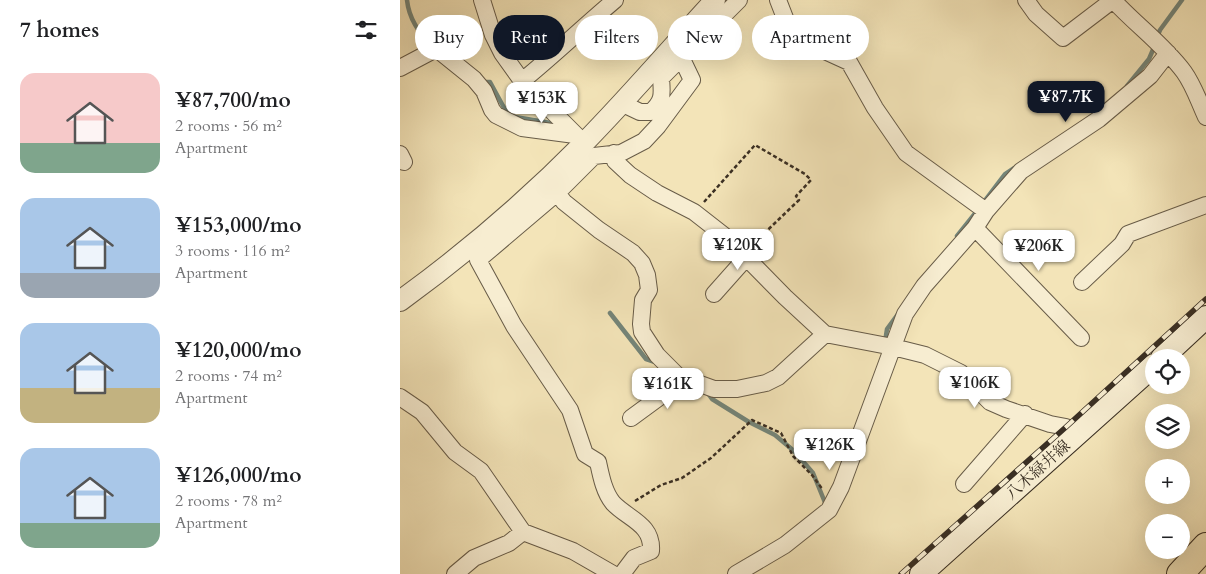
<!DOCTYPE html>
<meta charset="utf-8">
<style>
:root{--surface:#fff;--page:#f6f6f6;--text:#202124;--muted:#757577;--accent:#111827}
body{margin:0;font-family:Cardo,"Noto Serif JP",serif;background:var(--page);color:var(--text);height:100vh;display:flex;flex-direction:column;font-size:19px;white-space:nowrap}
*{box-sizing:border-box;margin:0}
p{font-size:16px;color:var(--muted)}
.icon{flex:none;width:28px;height:28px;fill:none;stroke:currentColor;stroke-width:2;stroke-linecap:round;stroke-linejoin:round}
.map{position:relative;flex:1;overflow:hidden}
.panel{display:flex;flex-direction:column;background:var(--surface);width:400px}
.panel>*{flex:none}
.banner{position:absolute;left:15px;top:15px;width:475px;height:45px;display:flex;gap:10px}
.fabs{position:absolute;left:745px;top:349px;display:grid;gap:10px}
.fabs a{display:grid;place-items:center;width:45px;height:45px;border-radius:50%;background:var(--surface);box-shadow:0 5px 20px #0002;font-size:25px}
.price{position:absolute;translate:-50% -42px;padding:0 11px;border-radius:10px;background:#fff;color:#222;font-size:16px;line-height:32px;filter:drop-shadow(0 1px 2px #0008)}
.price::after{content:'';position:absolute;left:50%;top:30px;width:15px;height:11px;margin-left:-8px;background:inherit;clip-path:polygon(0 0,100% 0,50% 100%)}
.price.active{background:var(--accent);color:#fff}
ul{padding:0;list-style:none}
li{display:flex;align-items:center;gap:15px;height:125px;padding:0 20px}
li span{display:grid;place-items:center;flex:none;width:140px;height:100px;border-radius:15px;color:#555}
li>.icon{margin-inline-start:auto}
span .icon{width:60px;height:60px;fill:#fffc;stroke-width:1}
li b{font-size:21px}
h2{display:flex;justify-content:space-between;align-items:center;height:60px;padding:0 20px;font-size:21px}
.tag{padding:0 18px;border-radius:22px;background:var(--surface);box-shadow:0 5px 20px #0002;font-size:18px;line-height:45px}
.tag.active{background:var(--accent);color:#fff}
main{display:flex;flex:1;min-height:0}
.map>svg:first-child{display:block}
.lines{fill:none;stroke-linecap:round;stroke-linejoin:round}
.stream{stroke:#748579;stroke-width:4.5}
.minor-casing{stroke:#685c48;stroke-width:18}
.tertiary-casing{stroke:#685c48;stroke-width:22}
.secondary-casing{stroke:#3a2f23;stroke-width:24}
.trunk-casing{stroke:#3a2f23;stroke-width:28}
.path{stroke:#3a2f23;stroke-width:2.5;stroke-dasharray:4 2.5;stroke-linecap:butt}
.minor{stroke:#f7edd1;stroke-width:16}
.tertiary{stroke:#f7edd1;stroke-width:20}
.secondary{stroke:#f7edd1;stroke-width:22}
.trunk{stroke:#f3e4b8;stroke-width:26}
.rail-casing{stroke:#3a2f23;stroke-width:5.5}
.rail{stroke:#f7edd1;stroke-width:4;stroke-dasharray:11;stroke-linecap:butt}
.labels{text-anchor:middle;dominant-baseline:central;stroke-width:4;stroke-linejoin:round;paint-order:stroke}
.street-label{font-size:16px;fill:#3a2f23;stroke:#f7edd1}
</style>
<main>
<section class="panel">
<h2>7 homes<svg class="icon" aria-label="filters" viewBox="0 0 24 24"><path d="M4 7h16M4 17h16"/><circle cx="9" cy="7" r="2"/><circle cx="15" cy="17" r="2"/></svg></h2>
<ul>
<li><span style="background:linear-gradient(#f6c9c9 70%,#7fa58c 0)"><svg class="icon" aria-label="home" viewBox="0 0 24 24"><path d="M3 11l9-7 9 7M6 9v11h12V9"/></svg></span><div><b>¥87,700/mo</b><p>2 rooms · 56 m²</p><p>Apartment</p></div></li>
<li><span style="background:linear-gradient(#a9c7e8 75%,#9aa5b1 0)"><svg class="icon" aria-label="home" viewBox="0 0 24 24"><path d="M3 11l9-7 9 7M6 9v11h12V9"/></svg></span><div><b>¥153,000/mo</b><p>3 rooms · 116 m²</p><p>Apartment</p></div></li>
<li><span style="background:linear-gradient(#a9c7e8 65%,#c2b280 0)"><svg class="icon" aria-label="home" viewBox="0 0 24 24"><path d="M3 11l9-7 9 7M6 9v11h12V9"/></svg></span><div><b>¥120,000/mo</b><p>2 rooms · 74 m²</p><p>Apartment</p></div></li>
<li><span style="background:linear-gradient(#a9c7e8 75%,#7fa58c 0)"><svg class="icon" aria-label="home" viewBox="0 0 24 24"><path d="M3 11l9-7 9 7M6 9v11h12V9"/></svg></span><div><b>¥126,000/mo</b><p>2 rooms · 78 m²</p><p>Apartment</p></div></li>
</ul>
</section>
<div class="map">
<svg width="806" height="574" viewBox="0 0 806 574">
<rect width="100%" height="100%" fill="#f3e4b8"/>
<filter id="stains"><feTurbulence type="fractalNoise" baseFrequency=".004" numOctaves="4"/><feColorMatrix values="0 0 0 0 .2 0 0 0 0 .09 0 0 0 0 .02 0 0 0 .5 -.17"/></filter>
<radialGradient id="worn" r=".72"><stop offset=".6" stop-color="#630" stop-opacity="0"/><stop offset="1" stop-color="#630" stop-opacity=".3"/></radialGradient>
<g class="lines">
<path class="stream" d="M7 0C9 20 20 33 32 48
M757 37 760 30 782 0
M83 82H90L108 115
M727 86 749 59 755 45
M115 117 157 124
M583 203 605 174 614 168
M557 236 577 211
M210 313 246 359 255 362
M485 342 487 329 498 314
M307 392 312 399 349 422 375 435 394 451 413 473 426 505"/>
<g class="minor-casing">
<path id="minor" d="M82 0 93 35 102 53 122 81 178 137
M378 0 392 36 449 62 475 108 506 153 586 211
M626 0 636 14 663 38 713 0
M713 0C736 25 764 45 784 72 794 86 799 102 806 117
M0 68 34 50H38L74 79 84 91 92 110 96 115 122 128 175 135
M122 81C154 55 183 27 215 0
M221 103 240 112H251C264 100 262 94 261 78L339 0
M214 153 215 161 230 175 257 193 294 212 326 237 385 297 425 334 493 347 525 355 561 373 590 402 606 409 650 424 666 427 676 436
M0 154 4 162
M157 193 164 202 199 230 233 253 242 263 247 275 249 290 243 300 241 324 242 332 257 355 278 376 314 389H337L366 383 378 377 425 334
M575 228 681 338
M682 282 722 244 728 234 806 205
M314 294 346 258
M0 397 22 412 55 452 81 471 123 532 173 551 213 574
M231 418 261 396 278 376
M564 484 625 414
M55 574 74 558 109 543 123 532
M222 574 234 558 251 551C253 524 228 519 213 503 204 492 201 476 198 462L185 454 170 410 114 326 78 260 157 193 194 156 221 153 244 141 258 126 292 80 281 57
M336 574 385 545 429 510 441 487 505 314 524 286 575 228 586 211 621 171 699 119 750 76 768 53"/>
</g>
<g class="tertiary-casing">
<path id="tertiary" d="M0 301C66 253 127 201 184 143 229 97 271 48 315 0"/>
</g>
<g class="secondary-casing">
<path id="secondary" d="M762 358 806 317
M521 574 754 365"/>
</g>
<g class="trunk-casing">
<path id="trunk" d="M780 574 806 546"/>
</g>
<path class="path" d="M304 202 355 145 405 174 411 180 396 196 399 200 352 245
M235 501 261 485 282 478 311 458 352 420 381 433 393 456 412 475 423 490"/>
<use href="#minor" class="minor"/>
<use href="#tertiary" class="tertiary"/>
<use href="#secondary" class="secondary"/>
<use href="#trunk" class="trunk"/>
<g class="rail-casing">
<path id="rail" d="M501 574 666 427 806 299"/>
</g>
<use href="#rail" class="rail"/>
</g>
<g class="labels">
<g class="street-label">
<text transform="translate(638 470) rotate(-42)">八木緑井線</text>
</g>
</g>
<rect width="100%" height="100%" filter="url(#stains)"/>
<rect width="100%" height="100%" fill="url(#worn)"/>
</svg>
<div class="fabs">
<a><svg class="icon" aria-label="locate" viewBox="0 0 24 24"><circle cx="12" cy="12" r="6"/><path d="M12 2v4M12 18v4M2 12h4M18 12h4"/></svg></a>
<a><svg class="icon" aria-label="layers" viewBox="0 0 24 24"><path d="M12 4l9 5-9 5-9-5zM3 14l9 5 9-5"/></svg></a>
<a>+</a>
<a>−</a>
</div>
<b class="price active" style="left:666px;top:123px">¥87.7K</b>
<b class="price" style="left:142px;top:124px">¥153K</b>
<b class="price" style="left:338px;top:271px">¥120K</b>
<b class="price" style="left:639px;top:272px">¥206K</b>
<b class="price" style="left:575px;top:409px">¥106K</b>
<b class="price" style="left:268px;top:410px">¥161K</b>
<b class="price" style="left:430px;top:471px">¥126K</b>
<div class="banner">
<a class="tag">Buy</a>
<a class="tag active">Rent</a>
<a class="tag">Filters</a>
<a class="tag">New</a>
<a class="tag">Apartment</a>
</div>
</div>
</main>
